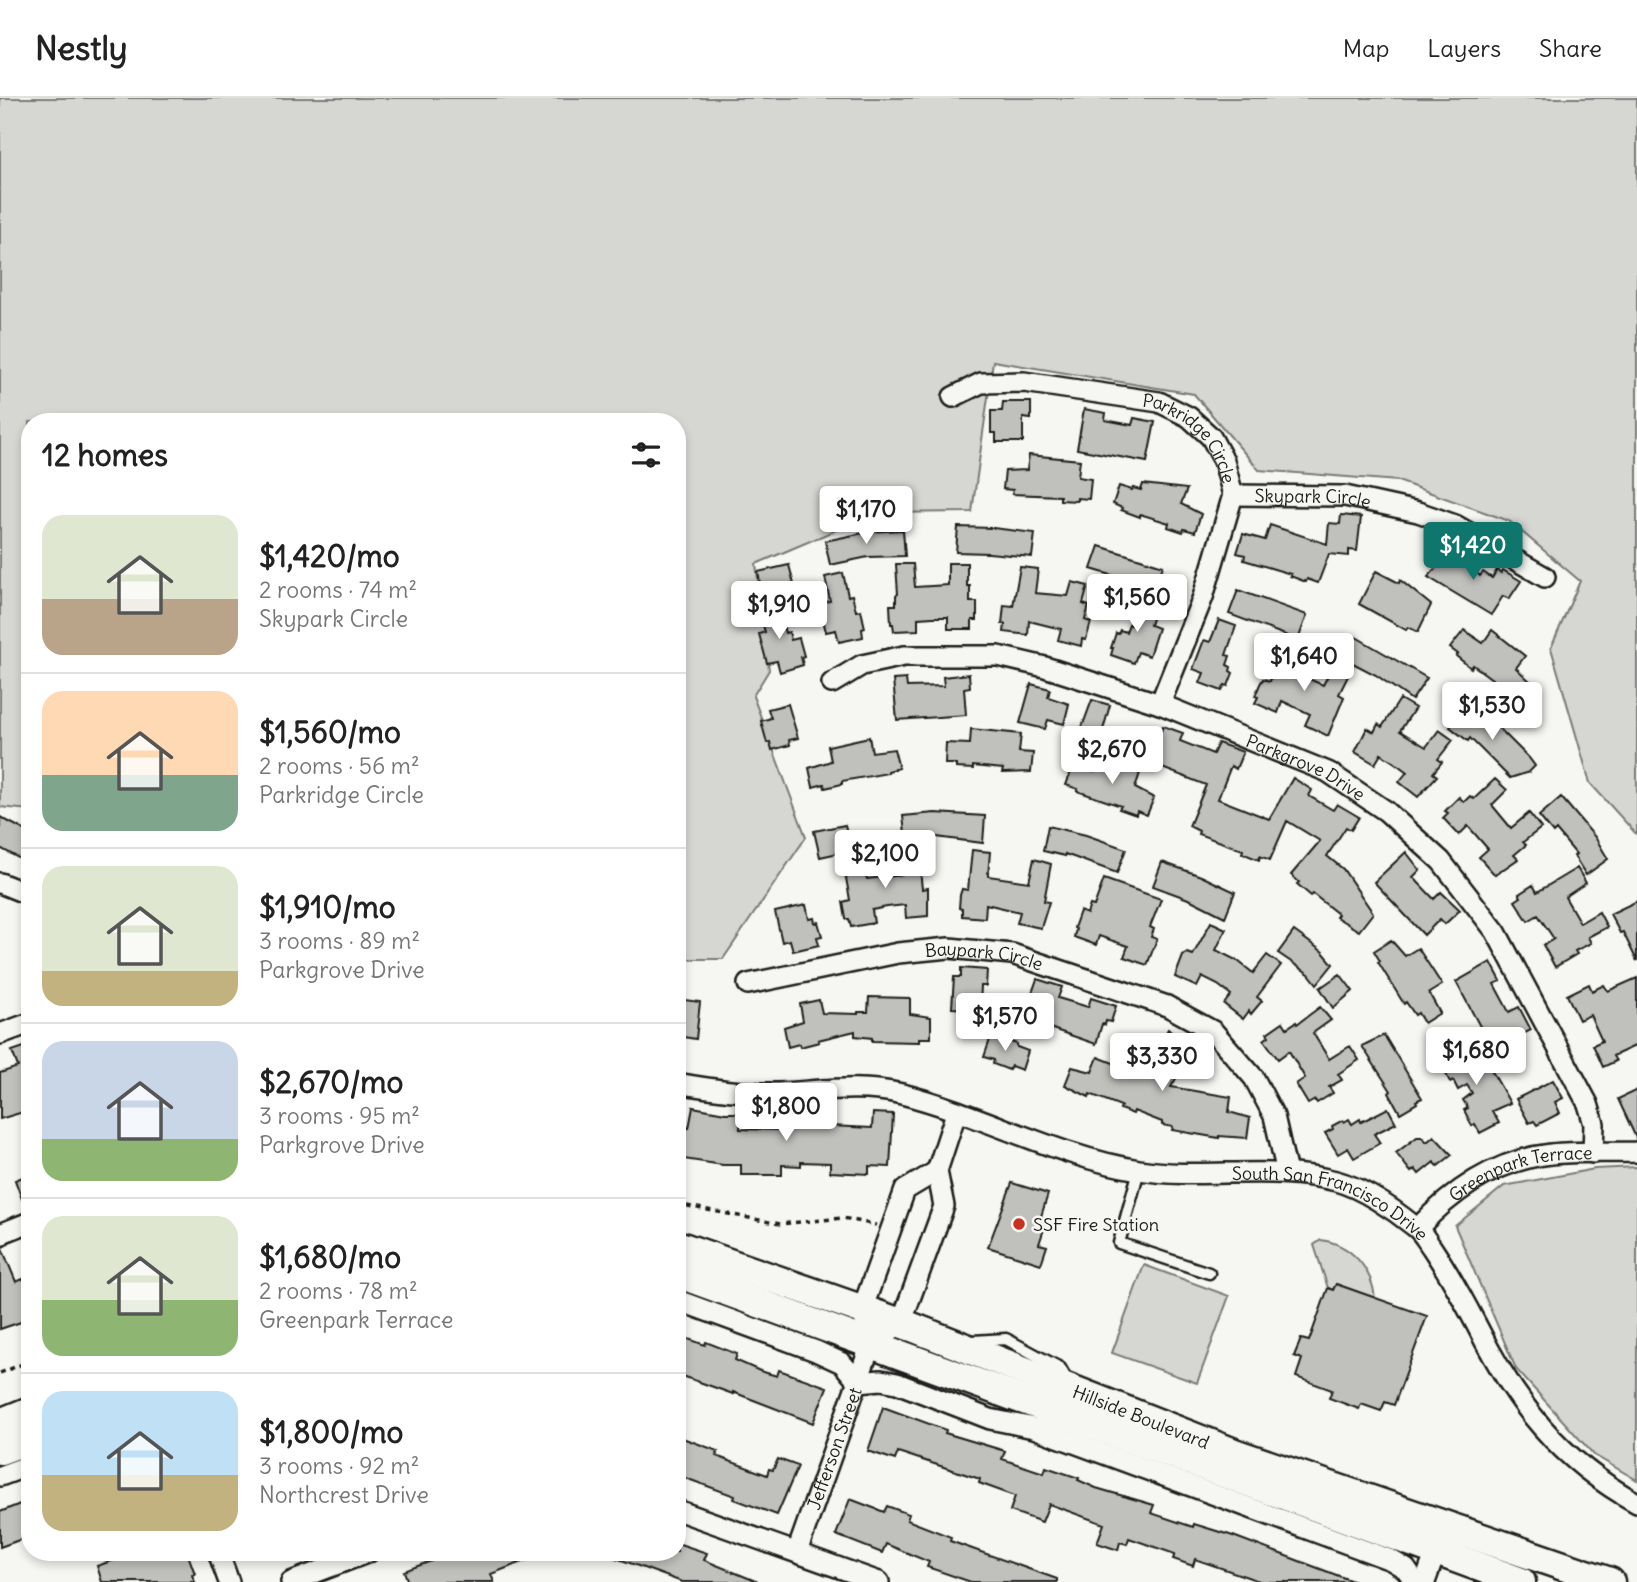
<!DOCTYPE html>
<meta charset="utf-8">
<style>
:root{--surface:#fff;--page:#f2f2f2;--text:#222;--muted:#767676;--line:#e0e0e0;--accent:#0f766e}
body{margin:0;font-family:Delius,sans-serif;background:var(--page);color:var(--text);height:100vh;display:flex;flex-direction:column;font-size:26px;white-space:nowrap}
*{box-sizing:border-box;margin:0}
p{font-size:23px;color:var(--muted)}
.icon{flex:none;width:38px;height:38px;fill:none;stroke:currentColor;stroke-width:2;stroke-linecap:round;stroke-linejoin:round}
.map{position:relative;flex:1;overflow:hidden}
.side{position:absolute;left:21px;top:315px;width:665px;height:1148px;display:flex;flex-direction:column;background:var(--surface);border-radius:28px;box-shadow:0 4px 10px #0003}
.side>*{flex:none}
.price{position:absolute;translate:-50% -60px;padding:0 16px;border-radius:7px;background:#fff;color:#222;font-size:23px;line-height:46px;filter:drop-shadow(0 2px 4px #0008)}
.price::after{content:'';position:absolute;left:50%;top:42px;width:21px;height:16px;margin-left:-10px;background:inherit;clip-path:polygon(0 0,100% 0,50% 100%)}
.price.selected{background:var(--accent);color:#fff}
ul{padding:0;list-style:none}
li{display:flex;align-items:center;gap:21px;height:175px;padding:0 21px}
li+li{border-top:2px solid var(--line)}
li span{display:grid;place-items:center;flex:none;width:196px;height:140px;border-radius:21px;color:#555}
li>.icon{margin-inline-start:auto}
span .icon{width:84px;height:84px;fill:#fffc;stroke-width:1}
li b{font-size:30px}
h2{display:flex;justify-content:space-between;align-items:center;height:84px;padding:0 21px;font-size:30px}
header{display:flex;align-items:center;gap:42px;box-sizing:border-box;height:98px;padding:0 35px;background:var(--surface);border-bottom:2px solid var(--line)}
header strong{font-size:33px}
nav{display:flex;gap:38px;margin-inline-start:auto;font-size:24px}
.map>svg:first-child{display:block}
.green{fill:#d6d6d2;stroke:#797977;stroke-width:2}
.building{fill:#c0c0bd;stroke:#1c1c1c;stroke-width:2}
.lines{fill:none;stroke-linecap:round;stroke-linejoin:round}
.service-casing{stroke:#1c1c1c;stroke-width:15}
.minor-casing{stroke:#1c1c1c;stroke-width:24}
.secondary-casing{stroke:#1c1c1c;stroke-width:33}
.path{stroke:#1c1c1c;stroke-width:3.5;stroke-dasharray:5 5;stroke-linecap:butt}
.service{stroke:#f6f6f2;stroke-width:10}
.minor{stroke:#f6f6f2;stroke-width:19}
.secondary{stroke:#f6f6f2;stroke-width:28}
.poi-dot{fill:#c8321e;stroke:#f6f6f2;stroke-width:2.5}
.labels{text-anchor:middle;dominant-baseline:central;stroke-width:5;stroke-linejoin:round;paint-order:stroke}
.street-label{font-size:18px;fill:#1c1c1c;stroke:#f6f6f2}
.poi-label{font-size:18px;fill:#1c1c1c;stroke:#f6f6f2;text-anchor:start}
</style>
<header>
<strong>Nestly</strong>
<nav><a>Map</a><a>Layers</a><a>Share</a></nav>
</header>
<div class="map">
<svg width="1637" height="1484" viewBox="0 0 1637 1484">
<rect width="100%" height="100%" fill="#f6f6f2"/>
<filter id="ink" filterUnits="userSpaceOnUse"><feTurbulence type="fractalNoise" baseFrequency=".0143" numOctaves="2"/><feDisplacementMap in="SourceGraphic" scale="14" xChannelSelector="R" yChannelSelector="G"/><feConvolveMatrix kernelMatrix="1 2 1 2 8 2 1 2 1" color-interpolation-filters="sRGB"/></filter>
<g filter="url(#ink)">
<path class="green" d="M0 0H1637V737L1590 685 1551 550 1580 483 1509 423 1398 383 1259 372 1194 296 993 263 972 414 876 415 756 466 769 572 753 598 806 739 723 861H677V324H30V712L0 709Z
M1637 1069V1382L1594 1357 1516 1271 1455 1128 1504 1088 1595 1071Z
M1321 1142C1351 1146 1372 1171 1375 1200L1336 1186 1333 1192 1328 1190 1314 1147Z
M1144 1167 1229 1198 1197 1285 1112 1255Z"/>
<path class="building" d="M1003 304H1031V321L1023 320V344H996V335H991V313H1002Z
M1084 311 1106 315 1105 322 1132 327 1134 320 1155 324 1147 364 1077 351Z
M1029 357 1080 362 1078 379 1091 381 1089 401 1077 400V403L1060 402V398L1012 396 1013 392 1003 391 1005 373 1027 372Z
M1143 386 1187 391 1181 406 1201 416 1195 434 1184 431 1183 434 1168 429 1169 425 1140 416V419L1121 412 1122 410 1113 406 1119 388 1132 392 1133 390 1141 392Z
M1341 417 1361 419 1357 453 1349 452V458L1329 456 1318 485 1307 481 1306 484 1290 478 1291 476 1244 462 1245 457 1237 455 1243 436 1265 442 1270 427 1327 446 1329 425 1340 426Z
M958 429 993 430 1035 435 1032 459 989 455 956 454Z
M903 432 905 458 868 459 830 467 825 443 868 434Z
M1099 448 1163 468 1155 490 1091 471Z
M1449 448 1480 478 1483 474 1492 480 1497 472 1501 475 1503 472 1521 483 1509 501 1503 498 1491 517 1428 479 1440 466 1436 462Z
M948 465H967V488H970V504H977V522H972V531H948V519H933L918 520V532L894 533 893 526H891L890 507H896V497L898 496 896 466H913L915 489 948 487Z
M789 467 795 490 785 493V495L763 501 758 474Z
M1020 469 1038 471 1035 495 1068 498 1072 484 1088 488 1083 506 1089 508 1085 522 1091 524 1086 542 1082 541 1081 548 1058 542 1061 531 1029 523 1028 537 1004 534 1005 526H1002L1004 507 1013 508Z
M1376 473 1399 485 1400 482 1431 507 1418 534 1408 529 1406 532 1359 506Z
M843 475 848 498 852 497 856 513 861 512 865 530 862 531 863 539 839 544 836 532 826 534 819 505 830 503 825 479Z
M1238 492 1307 517 1298 542 1229 516Z
M1140 500 1157 505 1150 527 1158 530 1149 558 1138 554 1134 565 1111 557 1113 550H1111L1116 535 1118 536 1120 532 1126 534 1129 526 1131 527Z
M778 507 785 535 789 534 791 542 799 540 804 558 801 559 803 567 780 574 777 563 767 565 759 536 765 534 759 512Z
M1219 522 1236 528 1226 557 1230 558 1227 567 1231 569 1230 573 1233 575 1228 588 1225 587 1222 593 1200 585 1204 575 1193 571 1204 542 1210 544Z
M1464 532 1483 545 1492 532 1525 558 1516 570 1532 585 1519 602 1510 594 1507 598 1493 587 1496 584 1473 567 1471 570 1456 558 1458 556 1450 550Z
M1356 539 1427 580 1412 602 1376 577 1345 561Z
M1286 553 1303 561 1297 576 1323 587 1333 568 1349 576 1339 596 1344 599 1328 638 1305 627 1310 616 1282 603 1278 615 1255 605 1258 599 1255 598 1260 586 1263 581 1270 583 1274 574 1278 575Z
M969 576 970 589 964 590 966 617 897 622 893 582 906 581 907 589 944 588 943 579Z
M1031 586 1050 591 1048 599 1069 606 1064 626 1048 622 1045 631 1020 625Z
M1400 601 1415 610 1400 633 1426 649 1439 632 1453 642 1438 661 1442 664 1433 675 1437 678 1418 699 1399 684 1407 674 1395 665 1381 656 1375 666 1355 654 1367 630 1374 634 1378 626 1382 629Z
M1092 602 1110 607 1099 646 1078 640Z
M788 606 798 640 789 642 790 647 772 652 770 644 767 645 761 623 771 620 768 611Z
M1468 606 1497 628 1529 660 1535 668 1529 674 1510 680 1470 640 1468 643 1450 629Z
M1163 628 1183 635 1180 643 1213 656 1218 645 1243 654 1236 671 1231 668 1218 701 1269 721 1293 680 1312 692 1309 698 1333 712 1337 706 1359 719 1351 732 1346 729 1327 758 1343 771 1373 815 1359 833 1336 819 1338 816 1313 796 1311 798 1297 786 1299 784 1291 777 1320 743 1287 723 1270 762 1260 758 1259 762 1242 755 1243 752 1198 736 1199 733 1189 728 1206 687 1149 665Z
M971 631 1021 636 1019 654 1033 655 1031 674 1002 675 1003 671 973 668V671L956 670V666H945L946 645 970 646Z
M869 639 872 654 894 651 899 670 888 673V675L842 683V686L825 690 824 686 813 689 809 670 831 663 828 648Z
M1100 660 1140 675 1135 690 1154 700 1147 717 1137 713 1136 717 1119 711 1121 708 1077 693 1078 691 1066 687 1073 669 1094 674Z
M1495 681 1507 692 1492 707 1511 730 1529 715 1541 730 1523 744 1526 747 1514 757 1518 761 1495 777 1479 759 1488 751 1468 728 1459 737 1443 720 1448 715 1445 713 1459 699 1464 704 1470 698 1474 701Z
M1561 699 1595 739 1608 761 1586 777 1574 758 1576 756 1556 732 1553 735 1539 718Z
M935 715 985 718 983 745 928 738V742L906 744 903 718Z
M0 719 30 735V744L20 761 0 750Z
M845 727 852 752 820 759 814 733Z
M1048 728 1086 737 1126 751 1117 775 1065 756V758L1043 753Z
M918 751 922 791 928 790V818L906 820 905 807 887 809 872 812 874 825 851 829 849 821H846L843 804 850 802 843 763 861 759 867 781 902 777 900 753Z
M972 752 990 754 988 778 1029 784 1034 761 1051 766 1044 803 1049 804 1041 830 1017 825 1020 814 986 806 985 820 962 818V811L959 810 960 797 962 791 968 792Z
M1406 754 1420 772 1413 779 1434 801 1441 794 1460 812 1445 826 1440 821 1424 837 1374 784Z
M1162 764 1201 778 1235 794 1225 819 1191 802 1153 788Z
M1577 770 1586 785 1565 799 1580 825 1599 814 1607 829 1588 839 1591 845 1575 853 1577 856 1555 869 1543 847 1554 841 1538 817 1528 823 1515 803 1521 799 1519 796 1533 787 1537 794Z
M1104 781 1161 801 1150 829 1154 831 1151 839 1157 841 1147 867 1124 859 1128 848 1099 838 1096 847 1074 839 1076 831 1074 830 1080 813 1087 816 1090 807 1094 808Z
M1637 803V863L1623 834 1620 835 1610 816Z
M806 807 809 821 814 820 815 825 818 824 822 838 817 839 819 847 793 853 790 842 782 844 775 814Z
M1211 824 1226 831 1216 852 1238 863 1253 875 1267 857 1281 867 1257 899 1262 903 1251 916 1249 913 1243 921 1224 906 1231 897 1218 887 1202 879 1197 889 1175 879 1183 858 1187 855 1193 857Z
M1294 833 1323 854 1333 866 1317 886 1309 876 1278 855Z
M1391 842 1405 858 1418 850 1442 887 1429 895 1440 915 1424 925 1418 915 1415 917 1406 904 1404 906 1378 864 1380 863 1374 853Z
M1491 864 1501 883 1494 886 1509 914 1519 909 1531 932 1515 940 1512 935 1490 947 1456 884Z
M961 870 987 872 986 888H981L980 907 970 906V911L952 910 954 879H961Z
M1340 876 1353 893 1333 910 1320 890Z
M1637 880V947L1613 958 1616 963 1603 969 1593 947 1602 943 1590 917 1579 922 1567 897 1589 886 1592 893 1604 887 1608 893Z
M1037 881 1062 889 1058 900 1088 909 1091 900 1116 908 1111 924 1106 923 1105 927 1102 926 1096 946 1029 923 1036 900 1031 898Z
M869 899 910 900V916L931 919V940H919V944L872 943V940L855 938V933L818 942 819 944 800 949 799 946 788 949 784 929 803 923 800 906 819 902 822 915 858 916V914H868Z
M677 901 700 904 696 941 677 938Z
M1320 909 1331 922 1313 935 1329 961 1350 948 1359 962 1338 976 1342 982 1329 989 1333 995 1317 1005 1315 1002 1308 1006 1296 986 1305 980 1289 953 1278 961 1264 942 1269 938 1267 935 1283 924 1287 930 1296 924 1297 926Z
M1168 931 1186 942 1181 949 1191 955 1171 989 1231 999 1229 1014 1250 1020 1247 1040 1219 1038V1040L1172 1032 1173 1029 1162 1027V1024L1134 1013 1133 1016 1120 1011 1121 1008 1090 996 1089 999 1065 987 1072 969 1092 974 1098 959 1144 977Z
M993 933 1009 940 1008 943 1017 946V949L1028 953 1022 972 1011 968 1009 972 993 966 994 962 984 959Z
M1384 937 1422 1000 1416 1003 1417 1005 1400 1015 1389 995 1391 993 1362 948Z
M30 947V1012L0 1021V975L18 969 12 953Z
M1458 947 1470 966 1484 959 1510 1005 1492 1013 1499 1025 1480 1035 1475 1026 1472 1028 1464 1012 1468 1010 1463 1002 1472 995 1467 987 1458 992 1453 982 1450 984 1442 968 1445 967 1439 957Z
M1553 982 1563 1000 1555 1004 1560 1015 1537 1027 1534 1023 1529 1025 1516 1001Z
M1637 992V1042L1618 1001Z
M693 1009 725 1015H741L740 1031 783 1032V1016H812V1011L831 1012 830 1028 872 1030 873 1015 893 1016 890 1069 869 1068V1076L830 1074V1065L801 1064V1068L782 1067V1077H741V1067H723L677 1060V1028L689 1030Z
M1388 1010 1396 1025 1374 1036 1380 1045 1354 1060 1348 1050 1338 1056 1325 1035 1333 1031 1332 1028 1343 1022 1344 1024 1349 1021 1352 1026 1360 1021 1361 1024Z
M1434 1038 1452 1057 1438 1068 1434 1064 1419 1076 1415 1071 1411 1074 1396 1055 1417 1039H1422L1427 1044Z
M30 1076V1112H26L15 1082Z
M1012 1085 1048 1096 1039 1125 1045 1128 1039 1146 1047 1148 1041 1166 988 1149Z
M0 1150H2L16 1184 30 1178V1221L0 1231Z
M1336 1186 1427 1218 1394 1307 1385 1304 1381 1313 1361 1306 1359 1311 1329 1300 1332 1292 1296 1279 1302 1261 1294 1258 1301 1241 1309 1243 1328 1190 1333 1192Z
M677 1237 705 1247 706 1244 737 1256 735 1262 760 1273 777 1278 779 1272 827 1289 813 1325 733 1294V1296L677 1276Z
M883 1309 946 1332 945 1335 1005 1353 1002 1361 1044 1375 1046 1369 1079 1380 1078 1382 1096 1390 1154 1407 1151 1415 1193 1429 1194 1426 1233 1438 1355 1484H1262L1195 1461 1193 1468 1173 1461 1175 1456 1129 1440 1127 1446 1120 1444 1118 1452 1097 1445 1104 1426 1049 1406 1042 1424 1010 1413 1015 1398 979 1385 980 1381 898 1354 895 1362 868 1353Z
M677 1338 718 1353 716 1358 767 1377 769 1371 773 1372 778 1361 798 1368 777 1417 734 1401 735 1398 677 1377Z
M850 1401 884 1414 887 1408 909 1416 907 1422 951 1439 950 1443 1057 1481V1484H971L927 1469 929 1464 886 1446 882 1455 836 1437Z
M30 1402V1438L0 1449V1414Z
M677 1445 707 1455 704 1462 758 1484H682L605 1456 606 1454H677Z
M112 1454H187L195 1476 192 1477 195 1484H102L97 1468 115 1462Z
M441 1454H542L543 1456 491 1476 494 1484H408L404 1473 442 1459Z"/>
<g class="lines">
<g class="service-casing">
<path id="service" d="M1139 1072 1119 1145 1209 1175
M973 1243 1006 1241 1060 1270 1068 1284"/>
</g>
<g class="minor-casing">
<g id="minor">
<path id="s1" d="M953 299 981 285 1024 284 1159 304 1189 319 1211 339 1224 363 1233 397 1203 499 1160 606"/>
<path id="s2" d="M1233 397 1345 398 1418 414 1455 427 1545 479"/>
<path id="s3" d="M832 585 862 567 904 558H998L1045 569 1160 606 1328 674 1386 713 1441 763 1496 834 1588 1006 1594 1026 1593 1055"/>
<path d="M0 785 30 797"/>
<path id="s4" d="M748 886 898 855 949 850 1012 856 1167 908 1213 933 1254 980 1274 1018 1287 1075"/>
<path d="M0 936 30 925"/>
<path id="s5" d="M677 985C710 991 745 996 778 995 820 993 861 986 902 996 982 1016 1057 1059 1139 1072 1204 1082 1272 1066 1336 1083 1362 1090 1393 1111 1414 1128 1422 1133 1426 1142 1432 1150 1450 1177 1462 1199 1477 1228 1516 1306 1559 1362 1637 1405"/>
<path id="s6" d="M1418 1130C1454 1091 1497 1062 1551 1056 1579 1053 1609 1055 1637 1054"/>
<path d="M0 1138 2 1135 30 1124"/>
<path d="M677 1202 816 1253 842 1265 858 1284"/>
<path d="M871 1246 901 1225 944 1108 937 1073 956 1015"/>
<path d="M871 1246 862 1212 905 1092 937 1073"/>
<path d="M858 1284 881 1282 897 1285 990 1321 1034 1330 1391 1462 1406 1471 1415 1484"/>
<path d="M0 1378 30 1367"/>
<path d="M677 1412 879 1484"/>
<path d="M218 1454 229 1484"/>
<path id="s7" d="M797 1454 871 1246"/>
<path d="M291 1484 369 1454"/>
<path d="M1425 1484 1440 1442"/>
</g>
</g>
<g class="secondary-casing">
<g id="secondary">
<path id="s8" d="M677 1147 912 1229 1237 1356 1610 1484"/>
<path d="M677 1175 1521 1484"/>
<path d="M0 1325 30 1313"/>
<path d="M0 1352 30 1341"/>
</g>
</g>
<path class="path" d="M677 1106 780 1126 843 1120 876 1127
M0 1275 30 1263"/>
<use href="#service" class="service"/>
<use href="#minor" class="minor"/>
<use href="#secondary" class="secondary"/>
</g>
</g>
<circle class="poi-dot" cx="1019" cy="1126" r="7"/>
<g class="labels">
<g class="street-label">
<text stroke="none"><textPath href="#s1" startOffset="259">Parkridge Circle</textPath></text>
<text stroke="none"><textPath href="#s2" startOffset="80">Skypark Circle</textPath></text>
<text stroke="none"><textPath href="#s3" startOffset="500">Parkgrove Drive</textPath></text>
<text stroke="none"><textPath href="#s4" startOffset="240">Baypark Circle</textPath></text>
<text stroke="none"><textPath href="#s6" startOffset="121">Greenpark Terrace</textPath></text>
<text stroke="none"><textPath href="#s5" startOffset="674">South San Francisco Drive</textPath></text>
<text stroke="none"><textPath href="#s8" startOffset="495">Hillside Boulevard</textPath></text>
<text stroke="none"><textPath href="#s7" startOffset="110">Jefferson Street</textPath></text>
</g>
<g class="poi-label">
<text x="1033" y="1126">SSF Fire Station</text>
</g>
</g>
</svg>
<b class="price" style="left:866px;top:448px">$1,170</b>
<b class="price selected" style="left:1473px;top:484px">$1,420</b>
<b class="price" style="left:1137px;top:536px">$1,560</b>
<b class="price" style="left:779px;top:543px">$1,910</b>
<b class="price" style="left:1304px;top:595px">$1,640</b>
<b class="price" style="left:1492px;top:644px">$1,530</b>
<b class="price" style="left:1112px;top:688px">$2,670</b>
<b class="price" style="left:885px;top:792px">$2,100</b>
<b class="price" style="left:1005px;top:955px">$1,570</b>
<b class="price" style="left:1476px;top:989px">$1,680</b>
<b class="price" style="left:1162px;top:995px">$3,330</b>
<b class="price" style="left:786px;top:1045px">$1,800</b>
<section class="side">
<h2>12 homes<svg class="icon" aria-label="filters" viewBox="0 0 24 24"><path d="M4 7h16M4 17h16"/><circle cx="9" cy="7" r="2"/><circle cx="15" cy="17" r="2"/></svg></h2>
<ul>
<li><span style="background:linear-gradient(#dfe7d0 60%,#b9a48a 0)"><svg class="icon" aria-label="home" viewBox="0 0 24 24"><path d="M3 11l9-7 9 7M6 9v11h12V9"/></svg></span><div><b>$1,420/mo</b><p>2 rooms · 74 m²</p><p>Skypark Circle</p></div></li>
<li><span style="background:linear-gradient(#ffd9b3 60%,#7fa58c 0)"><svg class="icon" aria-label="home" viewBox="0 0 24 24"><path d="M3 11l9-7 9 7M6 9v11h12V9"/></svg></span><div><b>$1,560/mo</b><p>2 rooms · 56 m²</p><p>Parkridge Circle</p></div></li>
<li><span style="background:linear-gradient(#dfe7d0 75%,#c2b280 0)"><svg class="icon" aria-label="home" viewBox="0 0 24 24"><path d="M3 11l9-7 9 7M6 9v11h12V9"/></svg></span><div><b>$1,910/mo</b><p>3 rooms · 89 m²</p><p>Parkgrove Drive</p></div></li>
<li><span style="background:linear-gradient(#c9d6e8 70%,#8fb573 0)"><svg class="icon" aria-label="home" viewBox="0 0 24 24"><path d="M3 11l9-7 9 7M6 9v11h12V9"/></svg></span><div><b>$2,670/mo</b><p>3 rooms · 95 m²</p><p>Parkgrove Drive</p></div></li>
<li><span style="background:linear-gradient(#dfe7d0 60%,#8fb573 0)"><svg class="icon" aria-label="home" viewBox="0 0 24 24"><path d="M3 11l9-7 9 7M6 9v11h12V9"/></svg></span><div><b>$1,680/mo</b><p>2 rooms · 78 m²</p><p>Greenpark Terrace</p></div></li>
<li><span style="background:linear-gradient(#bfe0f5 60%,#c2b280 0)"><svg class="icon" aria-label="home" viewBox="0 0 24 24"><path d="M3 11l9-7 9 7M6 9v11h12V9"/></svg></span><div><b>$1,800/mo</b><p>3 rooms · 92 m²</p><p>Northcrest Drive</p></div></li>
</ul>
</section>
</div>
